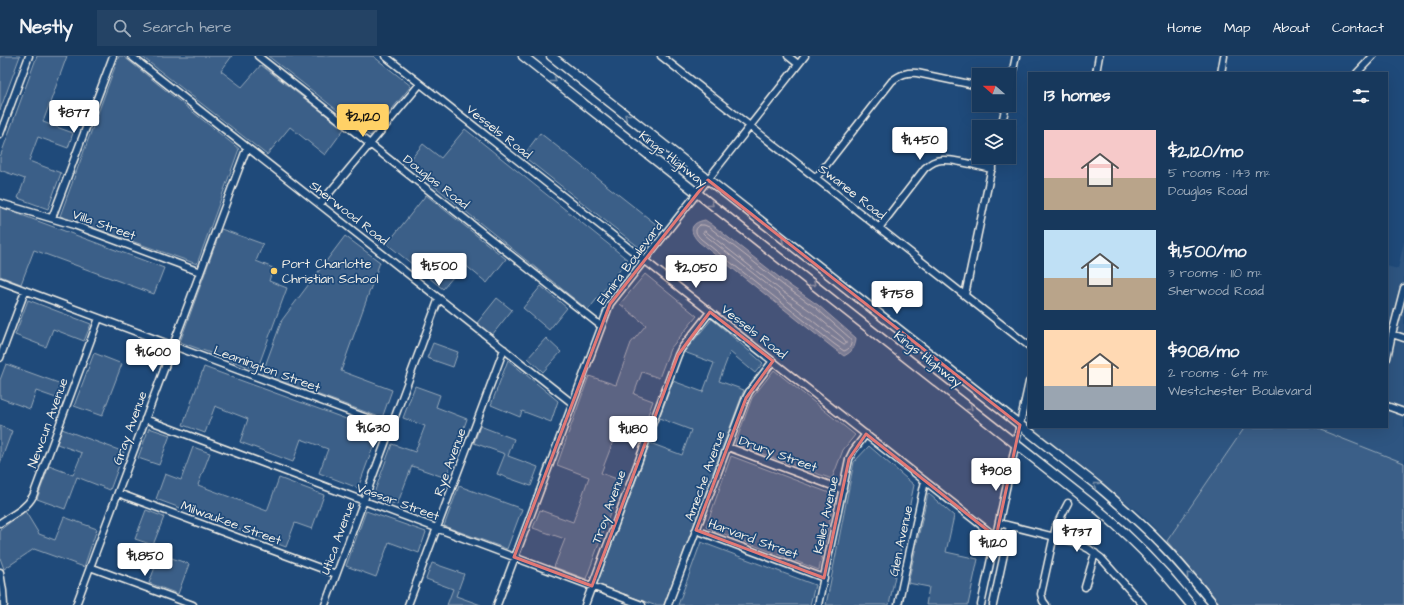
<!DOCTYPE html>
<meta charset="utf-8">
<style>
:root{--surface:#17385c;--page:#244365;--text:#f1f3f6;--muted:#9eacbb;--line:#365272;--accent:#ffd166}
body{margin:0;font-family:"Architects Daughter",sans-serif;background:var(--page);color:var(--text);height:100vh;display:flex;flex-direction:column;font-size:15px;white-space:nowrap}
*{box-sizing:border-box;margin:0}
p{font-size:13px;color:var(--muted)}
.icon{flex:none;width:22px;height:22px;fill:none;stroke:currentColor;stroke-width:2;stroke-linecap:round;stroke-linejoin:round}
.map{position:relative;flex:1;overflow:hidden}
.sheet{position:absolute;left:1028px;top:16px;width:360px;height:356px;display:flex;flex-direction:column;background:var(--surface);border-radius:0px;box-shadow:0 4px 16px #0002,0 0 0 1px var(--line)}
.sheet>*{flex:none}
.needle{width:26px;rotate:290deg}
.fabs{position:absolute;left:972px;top:12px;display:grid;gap:8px}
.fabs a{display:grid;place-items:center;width:44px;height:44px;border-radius:0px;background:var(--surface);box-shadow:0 4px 16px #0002,0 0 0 1px var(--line);font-size:20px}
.price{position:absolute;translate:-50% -34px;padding:0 9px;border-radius:4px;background:#fff;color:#222;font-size:13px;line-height:26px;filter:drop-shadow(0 1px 2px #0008)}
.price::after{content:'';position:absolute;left:50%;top:24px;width:12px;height:9px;margin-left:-6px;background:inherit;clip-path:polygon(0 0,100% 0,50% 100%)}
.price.active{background:var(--accent);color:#111}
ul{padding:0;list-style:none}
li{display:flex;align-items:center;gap:12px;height:100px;padding:0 16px}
li span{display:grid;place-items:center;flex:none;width:112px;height:80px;border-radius:0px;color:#555}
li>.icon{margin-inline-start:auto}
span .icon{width:48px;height:48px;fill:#fffc;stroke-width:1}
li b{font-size:17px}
h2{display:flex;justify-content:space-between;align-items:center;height:48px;padding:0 16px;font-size:17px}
header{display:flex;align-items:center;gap:24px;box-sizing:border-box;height:56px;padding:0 20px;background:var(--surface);border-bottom:1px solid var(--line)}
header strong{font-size:19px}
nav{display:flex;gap:22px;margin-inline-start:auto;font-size:14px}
.search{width:280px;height:36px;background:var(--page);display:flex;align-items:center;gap:10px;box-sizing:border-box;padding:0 14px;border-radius:0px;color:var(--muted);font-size:15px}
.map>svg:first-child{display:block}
.built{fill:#2d5581}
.green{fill:#3a5f88;stroke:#97a8b8}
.water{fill:#627e9d;stroke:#9cacbb}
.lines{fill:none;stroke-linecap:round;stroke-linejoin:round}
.shore{stroke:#bac3ca;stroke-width:1}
.street-casing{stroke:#f4f1e8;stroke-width:9}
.secondary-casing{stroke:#f4f1e8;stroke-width:11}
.street{stroke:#1f4a7a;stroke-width:6}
.secondary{stroke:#1f4a7a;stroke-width:8}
.oneway{stroke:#748da6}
.marked{fill:#e27875;fill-opacity:0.2;stroke:#e27875;stroke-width:3;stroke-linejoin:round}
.poi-dot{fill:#ffd166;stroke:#1f4a7a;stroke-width:1.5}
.labels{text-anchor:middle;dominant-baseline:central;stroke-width:3.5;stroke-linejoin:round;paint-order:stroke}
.street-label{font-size:13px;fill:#f4f1e8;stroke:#1f4a7a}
.poi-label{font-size:13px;fill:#f4f1e8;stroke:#1f4a7a;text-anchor:start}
</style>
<header>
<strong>Nestly</strong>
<div class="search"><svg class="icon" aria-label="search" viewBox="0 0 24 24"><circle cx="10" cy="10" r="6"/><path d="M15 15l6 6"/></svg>Search here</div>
<nav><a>Home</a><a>Map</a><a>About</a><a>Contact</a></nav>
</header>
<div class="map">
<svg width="1404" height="549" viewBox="0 0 1404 549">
<rect width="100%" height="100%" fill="#1f4a7a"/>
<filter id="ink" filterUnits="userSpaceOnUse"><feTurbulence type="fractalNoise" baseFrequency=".025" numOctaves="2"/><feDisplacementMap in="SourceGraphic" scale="8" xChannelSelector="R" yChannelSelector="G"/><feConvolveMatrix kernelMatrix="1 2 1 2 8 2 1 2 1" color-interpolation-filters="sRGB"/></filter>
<g filter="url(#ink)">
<path class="built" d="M1404 185V407L1313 371H1387V210L1398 213Z
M1029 356V371H1245L1167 485 1140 457 1026 369Z"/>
<path class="green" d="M0 0H20L0 54Z
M37 0H67L43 66 73 77 68 92 38 81 29 105 61 117 48 153 18 142 25 123 0 114V101Z
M119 0H123L239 93 197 208 60 160Z
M141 0H232L221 15 242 31 261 9 344 73 325 99 290 71 267 99Z
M268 0H373L411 30 370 80Z
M465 73 628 204 588 254 407 108 423 88 441 102Z
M540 77 657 169 640 192 523 100Z
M426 139 506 203 487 227 464 208 443 233 387 188Z
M0 151 164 212 154 238 34 194 21 228 0 220Z
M221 173 263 188 256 205 273 212 269 225 287 232 257 314 180 286Z
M345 180 380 206 341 315 392 334 382 362 262 318 282 264Z
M645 218 697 260 670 293 659 322 642 316 634 338 653 345 638 386 616 378 601 417 622 425 586 523 554 511 565 483 533 472 540 454 573 466 589 421 557 409 589 320 616 329 631 287 646 269 620 248Z
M541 230 567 252 549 274 523 252Z
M497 242 512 254 492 279 477 267Z
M28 244 91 268 84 285 53 273 46 291 15 279Z
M712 263 763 307 755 317 730 296 719 325 744 334 664 549H654L597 528 650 387 682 399 691 374 659 362 673 325 703 336 714 307 684 296Z
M546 282 561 296 543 316 528 302Z
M433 287 458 296 453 311 427 302Z
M94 297 122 308 102 360 74 350Z
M508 304 558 345 551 366 522 355 520 361 491 349Z
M6 308 64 329 59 343 36 335 30 353 0 342V324Z
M204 311 379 375 358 432 319 417 328 393 301 383 293 406 240 386 248 363 215 350 205 377 183 369Z
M774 314 855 379 843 394 832 423 735 388 752 342Z
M415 330 440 339 436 351 467 363 446 422 412 410 397 449 373 440 392 388 415 396 425 370 403 362Z
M0 370 12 375 0 407Z
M480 370 514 383 508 400 538 411 531 430 497 418 505 398 474 387Z
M1245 371H1313L1404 407V549H1220L1167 485Z
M149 372 170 379 159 409 138 402Z
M62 373 124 396 110 434 77 421 65 453 37 443 49 410 73 419 82 397 57 388Z
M869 390 914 429 889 549H826L854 406Z
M193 391 210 397 198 429 267 455 279 422 324 439 312 473 295 467 286 491 156 443 165 418 181 424Z
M731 400 835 439 819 514 706 471Z
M459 430 522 453 507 493 444 470Z
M928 437 954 460 946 496 978 503 968 549H926L929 531 908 527Z
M146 454 164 461 153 489 135 483Z
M25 455 39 478 55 484 64 461 97 473 84 511 34 493 4 513 0 502V474Z
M366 455 426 476 419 497 389 486 376 521 346 510Z
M701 486 815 529 810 549H678Z
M160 498 189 508 178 538 149 527Z
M432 507 464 518 456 540 481 549H447L453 533 426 523Z"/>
<path class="water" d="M705 164 711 168 789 229 818 249 856 282C855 292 853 295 844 300L832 291 699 186C689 176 689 167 705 164Z"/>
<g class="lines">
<path class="shore" d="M700 169H704L709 171 787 232 816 252 851 283C852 289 850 293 844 295L834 288 701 183C696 178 693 174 700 169Z
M705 175 783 236 812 256 843 282 846 286V288H844L828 277 705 179 703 177Z"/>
<g class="street-casing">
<path id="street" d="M131 0 572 347
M258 0 601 270
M385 0 996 481
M661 0 1029 290
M788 0 798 8
M1096 17 1099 0
M1221 17 1224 0
M1357 17 1373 0
M1009 33 1016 0
M1001 71 1006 49
M0 78 29 0
M816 122 892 25C901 18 907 16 917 17L979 30
M0 147 74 169 200 216
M320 148 420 28
M52 162 113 0
M879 172 925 112C930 108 935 104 942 104 956 103 977 110 992 113
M0 225 391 371
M965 239 994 101
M1392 278 1404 282
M0 302 25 235
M1387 302 1392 278 1404 232
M1387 350 1404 356
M145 363 642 549
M728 391 843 434
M118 437 336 518
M0 467C12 459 26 453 33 440L99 262
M999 467 1075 486 1089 493 1101 502 1143 549
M696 474 824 522
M90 511 193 549
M0 516 3 535 4 549
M1085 531 1095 497
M76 549 247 91
M325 549 439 242
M408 549 504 293
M497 549 610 248 805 0
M585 549 678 299 681 293 710 256
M668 549 746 342 749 336 773 305
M818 549 849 403 853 395 866 378
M898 549 925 425
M981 549 1029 326
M993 549 1010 470
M1046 549 1043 545 1041 538 1056 470 1068 447"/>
</g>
<g class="secondary-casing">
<path id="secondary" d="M523 0 1088 445C1126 476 1160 510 1191 549
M551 0 1099 431C1120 449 1141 467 1161 488 1180 507 1197 528 1214 549"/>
</g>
<use href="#street" class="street"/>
<use href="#secondary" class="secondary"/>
</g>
<defs><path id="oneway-chevron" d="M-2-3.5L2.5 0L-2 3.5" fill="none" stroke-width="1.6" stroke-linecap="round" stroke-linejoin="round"/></defs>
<g class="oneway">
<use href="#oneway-chevron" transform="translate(554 24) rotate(38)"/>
<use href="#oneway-chevron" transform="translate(627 60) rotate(-142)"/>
<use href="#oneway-chevron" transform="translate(711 148) rotate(38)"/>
<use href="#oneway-chevron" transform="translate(784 184) rotate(-142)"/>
<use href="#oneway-chevron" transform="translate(813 228) rotate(38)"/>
<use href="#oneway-chevron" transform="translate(970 352) rotate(38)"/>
<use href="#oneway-chevron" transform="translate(1096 429) rotate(-141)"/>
<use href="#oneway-chevron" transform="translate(1189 519) rotate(-130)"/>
</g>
</g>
<path class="marked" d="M708 124 1020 369 996 481 866 378 849 403 824 522 696 474 746 342 773 305 710 256 678 299 592 530 514 501 610 248Z"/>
<circle class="poi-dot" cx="274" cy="215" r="4"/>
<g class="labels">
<g class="street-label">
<text transform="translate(499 76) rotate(38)">Vessels Road</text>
<text transform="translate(673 103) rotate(38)">Kings Highway</text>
<text transform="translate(436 126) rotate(38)">Douglas Road</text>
<text transform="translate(852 136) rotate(38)">Swanee Road</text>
<text transform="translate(349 157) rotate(38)">Sherwood Road</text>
<text transform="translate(104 169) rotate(20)">Villa Street</text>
<text transform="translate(630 207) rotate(-53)">Elmira Boulevard</text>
<text transform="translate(754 276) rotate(38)">Vessels Road</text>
<text transform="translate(928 303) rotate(38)">Kings Highway</text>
<text transform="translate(267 313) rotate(20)">Leamington Street</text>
<text transform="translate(48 367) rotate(-70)">Newcun Avenue</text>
<text transform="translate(130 372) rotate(-70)">Gray Avenue</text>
<text transform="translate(778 398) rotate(20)">Drury Street</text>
<text transform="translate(450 406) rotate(-70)">Rye Avenue</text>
<text transform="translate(705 420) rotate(-70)">Ameche Avenue</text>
<text transform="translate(398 446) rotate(20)">Vassar Street</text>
<text transform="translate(609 451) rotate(-70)">Troy Avenue</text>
<text transform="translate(826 459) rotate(-78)">Kellet Avenue</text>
<text transform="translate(231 467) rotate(20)">Milwaukee Street</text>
<text transform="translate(338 482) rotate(-70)">Utica Avenue</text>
<text transform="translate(753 483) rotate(20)">Harvard Street</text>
<text transform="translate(901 485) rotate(-78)">Glen Avenue</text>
</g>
<g class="poi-label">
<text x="282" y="208">Port Charlotte<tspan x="282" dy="15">Christian School</tspan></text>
</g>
</g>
</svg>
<div class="fabs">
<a><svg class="needle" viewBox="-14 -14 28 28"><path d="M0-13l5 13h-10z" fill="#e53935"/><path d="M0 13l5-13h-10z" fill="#9eacbb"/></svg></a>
<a><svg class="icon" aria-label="layers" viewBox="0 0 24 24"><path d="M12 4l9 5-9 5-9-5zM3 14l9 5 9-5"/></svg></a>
</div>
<b class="price" style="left:74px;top:78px">$877</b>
<b class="price active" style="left:363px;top:82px">$2,120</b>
<b class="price" style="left:920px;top:105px">$1,450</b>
<b class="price" style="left:439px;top:231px">$1,500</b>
<b class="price" style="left:696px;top:233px">$2,050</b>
<b class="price" style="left:897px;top:259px">$758</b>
<b class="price" style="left:153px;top:317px">$1,600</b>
<b class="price" style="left:373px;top:393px">$1,630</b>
<b class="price" style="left:633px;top:394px">$1,180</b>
<b class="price" style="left:996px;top:436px">$908</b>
<b class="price" style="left:1077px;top:497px">$737</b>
<b class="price" style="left:993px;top:508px">$1,120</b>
<b class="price" style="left:145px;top:521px">$1,850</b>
<section class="sheet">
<h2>13 homes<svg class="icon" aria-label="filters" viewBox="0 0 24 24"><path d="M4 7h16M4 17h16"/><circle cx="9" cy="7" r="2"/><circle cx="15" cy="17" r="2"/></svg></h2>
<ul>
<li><span style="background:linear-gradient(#f6c9c9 60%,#b9a48a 0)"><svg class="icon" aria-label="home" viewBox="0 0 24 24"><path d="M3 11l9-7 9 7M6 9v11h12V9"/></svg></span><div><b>$2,120/mo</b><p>5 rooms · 143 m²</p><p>Douglas Road</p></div></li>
<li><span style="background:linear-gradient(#bfe0f5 60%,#b9a48a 0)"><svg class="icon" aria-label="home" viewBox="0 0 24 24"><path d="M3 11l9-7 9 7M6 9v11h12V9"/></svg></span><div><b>$1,500/mo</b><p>3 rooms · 110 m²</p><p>Sherwood Road</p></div></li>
<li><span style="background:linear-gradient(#ffd9b3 70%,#9aa5b1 0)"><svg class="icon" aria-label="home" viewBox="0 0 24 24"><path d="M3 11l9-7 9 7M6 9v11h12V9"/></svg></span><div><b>$908/mo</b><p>2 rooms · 64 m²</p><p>Westchester Boulevard</p></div></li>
</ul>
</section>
</div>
